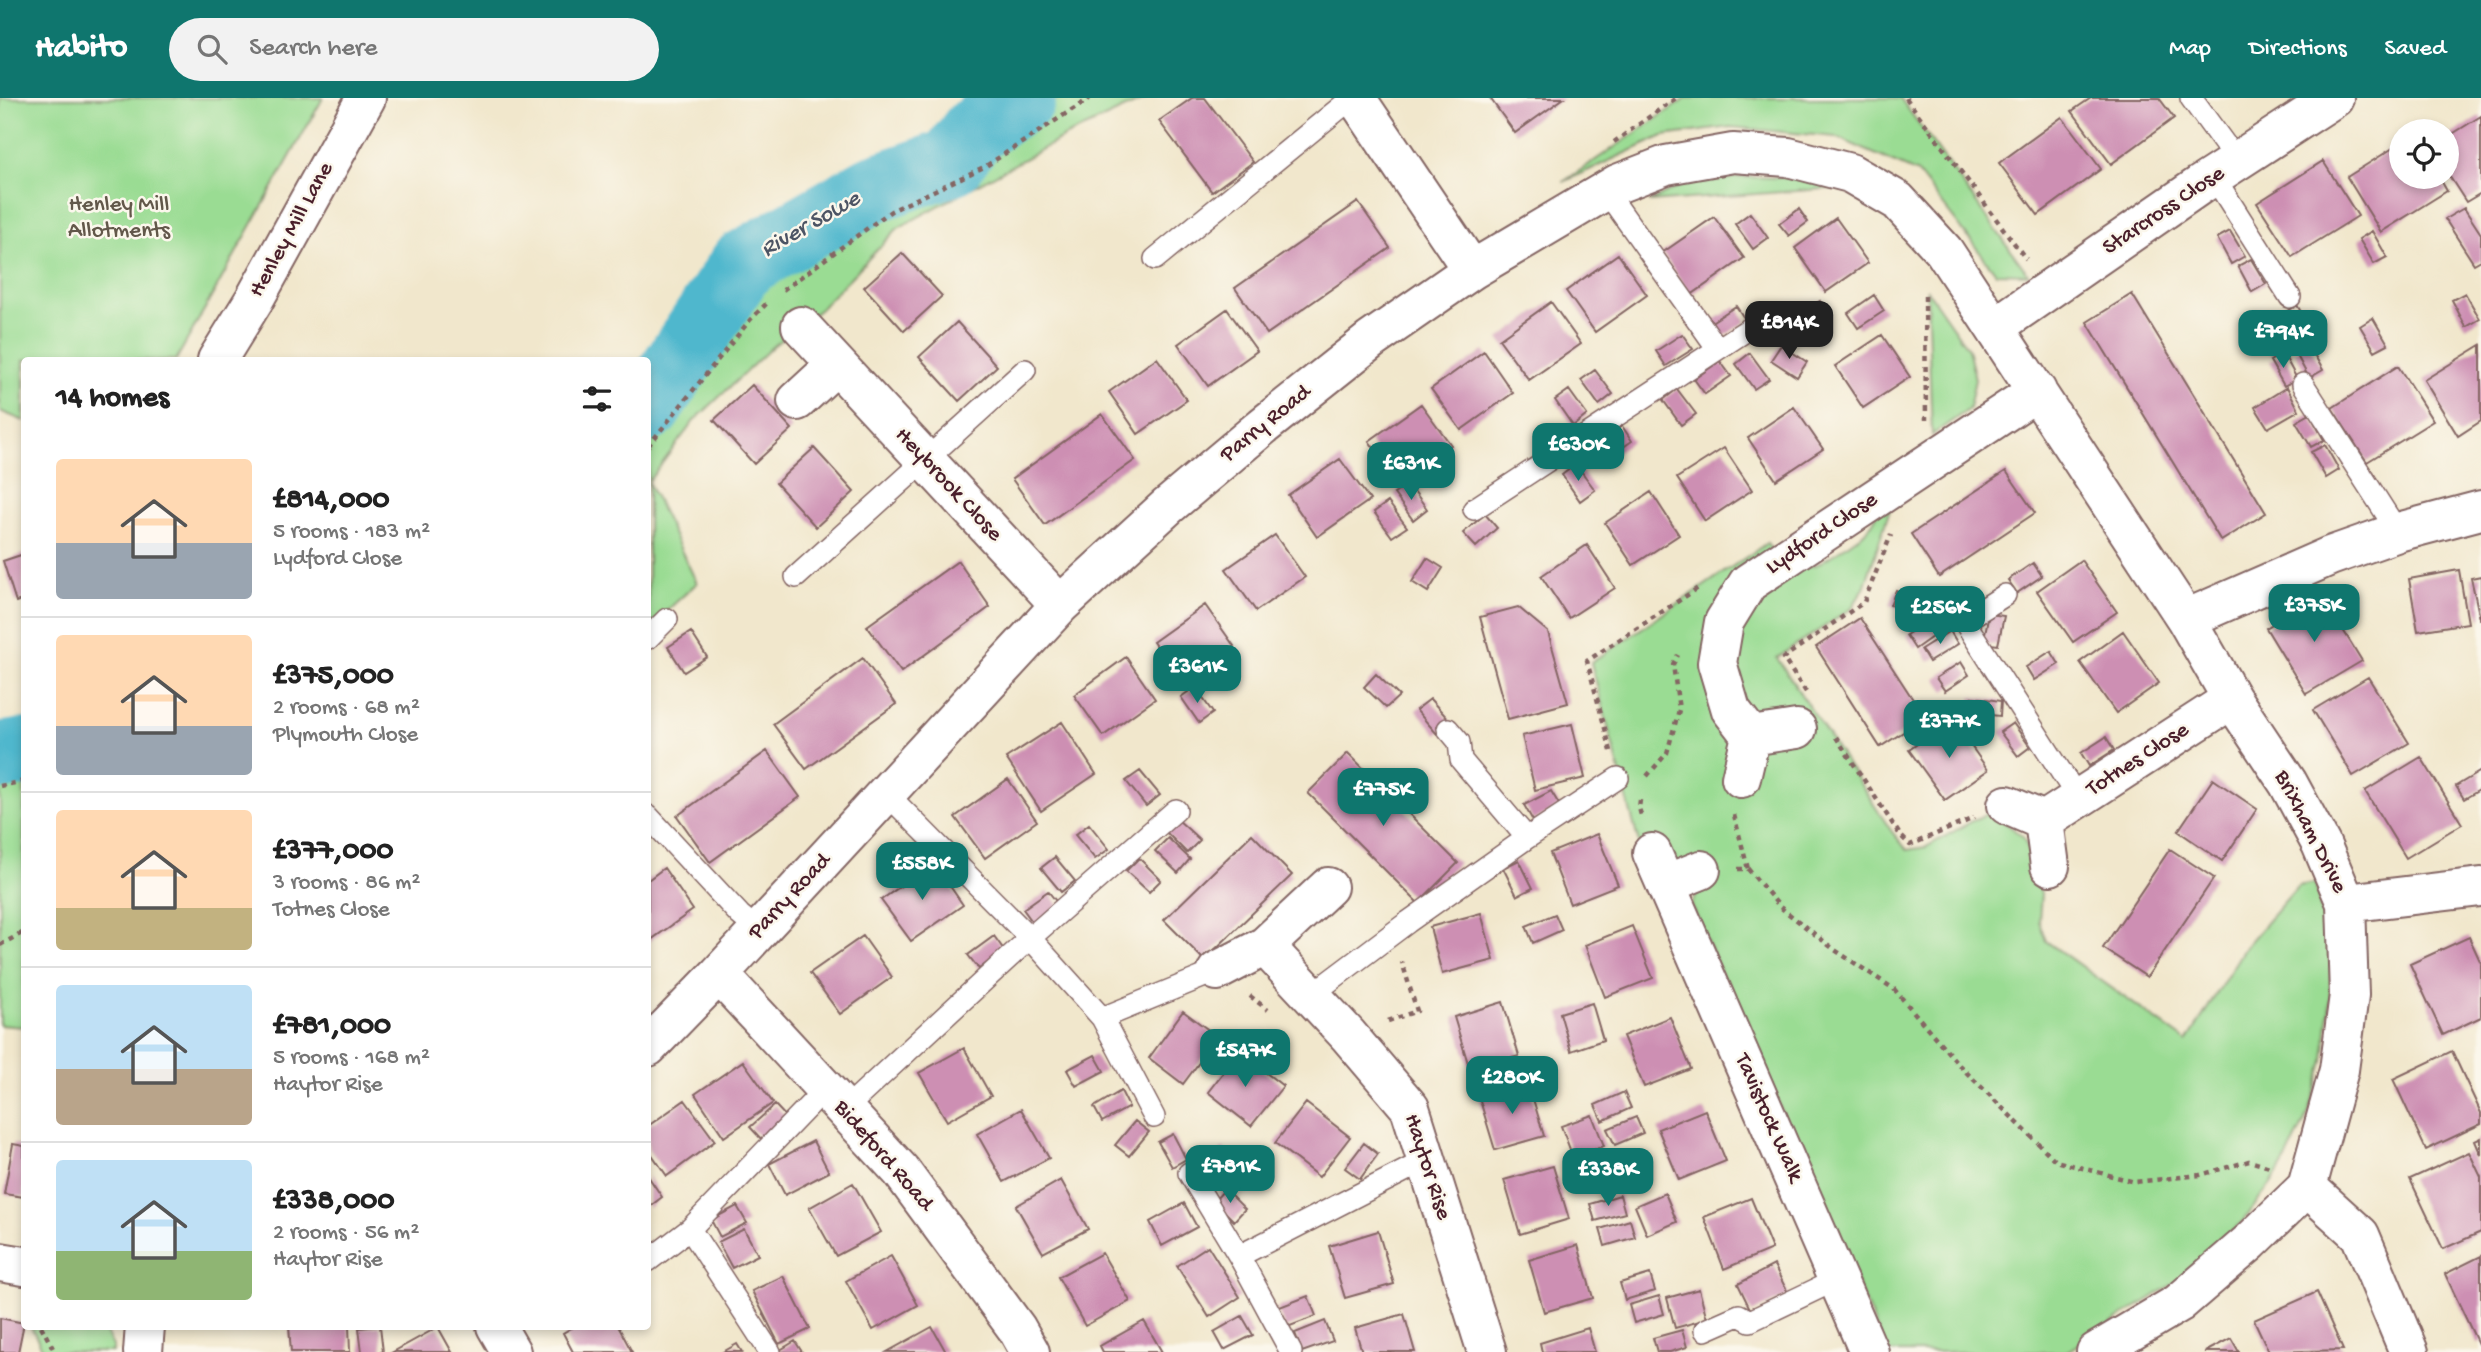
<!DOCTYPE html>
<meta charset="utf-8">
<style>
:root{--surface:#fff;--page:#f2f2f2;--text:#222;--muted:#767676;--line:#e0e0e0;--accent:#0f766e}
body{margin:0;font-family:"Gochi Hand",sans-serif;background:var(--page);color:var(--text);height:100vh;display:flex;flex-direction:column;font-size:26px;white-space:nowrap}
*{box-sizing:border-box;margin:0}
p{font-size:23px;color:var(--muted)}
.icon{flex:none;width:38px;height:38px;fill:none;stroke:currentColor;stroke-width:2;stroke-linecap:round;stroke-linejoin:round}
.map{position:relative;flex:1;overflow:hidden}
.details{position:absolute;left:21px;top:259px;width:630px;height:973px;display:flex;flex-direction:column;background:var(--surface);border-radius:7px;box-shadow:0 4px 10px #0003}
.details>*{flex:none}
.fabs{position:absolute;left:2389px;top:21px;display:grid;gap:14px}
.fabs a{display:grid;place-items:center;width:70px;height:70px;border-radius:50%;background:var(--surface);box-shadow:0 4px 10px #0003;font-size:35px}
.price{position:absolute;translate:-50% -60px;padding:0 16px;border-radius:14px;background:var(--accent);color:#fff;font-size:23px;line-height:46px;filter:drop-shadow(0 2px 4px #0008)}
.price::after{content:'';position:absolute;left:50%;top:42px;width:21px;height:16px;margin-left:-10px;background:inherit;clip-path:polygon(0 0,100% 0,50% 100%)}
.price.active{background:#222;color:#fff}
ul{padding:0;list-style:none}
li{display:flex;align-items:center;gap:21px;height:175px;padding:0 35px}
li+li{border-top:2px solid var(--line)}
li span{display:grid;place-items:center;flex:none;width:196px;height:140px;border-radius:7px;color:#555}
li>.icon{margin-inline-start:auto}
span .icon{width:84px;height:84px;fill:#fffc;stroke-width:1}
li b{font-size:30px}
h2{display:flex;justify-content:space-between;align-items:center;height:84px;padding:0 35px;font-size:30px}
header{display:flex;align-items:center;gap:42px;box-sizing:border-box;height:98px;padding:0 35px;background:var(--accent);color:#fff}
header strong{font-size:33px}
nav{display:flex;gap:38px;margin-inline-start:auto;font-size:24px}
.search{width:490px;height:63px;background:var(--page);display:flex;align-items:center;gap:18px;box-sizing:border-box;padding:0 24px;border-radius:38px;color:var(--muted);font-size:26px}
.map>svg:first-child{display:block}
.green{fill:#9adc93;stroke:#727e5f;stroke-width:2}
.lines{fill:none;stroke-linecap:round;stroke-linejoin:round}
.river{stroke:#4fb7cd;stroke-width:68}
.building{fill:#cd8fb3}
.lane-casing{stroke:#846563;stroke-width:24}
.street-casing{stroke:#846563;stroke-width:42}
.path{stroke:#846563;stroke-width:4.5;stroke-dasharray:5 5;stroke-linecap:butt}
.lane{stroke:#fff;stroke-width:21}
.street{stroke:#fff;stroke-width:38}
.labels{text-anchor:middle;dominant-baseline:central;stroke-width:5;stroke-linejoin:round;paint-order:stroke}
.park-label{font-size:23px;fill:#62584a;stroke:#fbf7ec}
.street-label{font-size:23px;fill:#4a1f2b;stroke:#fbf7ec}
.water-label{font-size:24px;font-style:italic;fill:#4c5464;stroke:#fbf7ec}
</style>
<header>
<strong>Habito</strong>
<div class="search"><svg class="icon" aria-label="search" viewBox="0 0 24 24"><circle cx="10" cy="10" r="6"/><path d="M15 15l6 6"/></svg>Search here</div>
<nav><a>Map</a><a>Directions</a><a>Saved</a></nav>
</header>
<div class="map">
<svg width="2481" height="1254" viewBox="0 0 2481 1254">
<rect width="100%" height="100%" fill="#fbf7ec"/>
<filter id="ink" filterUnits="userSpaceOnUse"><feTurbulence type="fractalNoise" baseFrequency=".0143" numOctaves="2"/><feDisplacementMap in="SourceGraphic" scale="14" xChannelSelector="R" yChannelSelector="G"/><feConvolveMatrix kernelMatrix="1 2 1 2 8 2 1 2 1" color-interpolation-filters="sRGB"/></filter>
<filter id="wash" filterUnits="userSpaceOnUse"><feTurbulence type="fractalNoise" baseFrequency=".00686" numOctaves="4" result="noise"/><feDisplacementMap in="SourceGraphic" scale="28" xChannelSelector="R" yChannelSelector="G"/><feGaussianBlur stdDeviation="1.57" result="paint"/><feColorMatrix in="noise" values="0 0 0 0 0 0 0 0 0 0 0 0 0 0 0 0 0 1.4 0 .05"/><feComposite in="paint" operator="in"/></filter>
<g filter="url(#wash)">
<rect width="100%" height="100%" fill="#f1e7cc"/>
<path class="green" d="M0 0H323L176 262H24V323L0 313Z
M1062 0H1147L1066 38 898 130 820 211 773 248 694 323 648 384 697 485 648 530V323L731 201 757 175 847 123 893 101 921 93 968 72 994 34 1019 15Z
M1687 0H1900L2028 176 1996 175 1918 75 1836 39 1731 29 1663 38 1563 84Z
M1739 79 1790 80 1837 90 1649 104 1682 87Z
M1927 192 1968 251 1975 281 1969 311 1932 337Z
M1892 405 1864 490 1851 511 1777 560 1892 734 1907 752 1926 749 1987 715 2007 726 2023 739 2035 767 2041 796 2039 823 2046 843 2187 944 2245 849 2298 788 2315 785 2330 857V904L2324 963 2309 1014 2287 1060 2271 1086 2243 1123 2181 1181 2066 1254H1887L1691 807 1705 781 1642 757 1591 565 1767 445 1785 473 1789 471 1816 467 1837 454 1861 437 1872 426 1879 413Z
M24 666V929L0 927V671Z
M31 1229H103L113 1248V1254H44Z"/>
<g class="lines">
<path class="river" d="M648 310 743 166 873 91 951 64 974 33 1022 0
M0 658 24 654"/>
</g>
<g id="blocks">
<path class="building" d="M1192 0H1205L1253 64 1212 94 1159 23Z
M1490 0H1564L1515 35Z
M2091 0H2159L2174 20 2111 66 2072 13Z
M2481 18V95L2466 104 2446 73V40Z
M2062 19 2101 71 2038 117 1999 65Z
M2401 45V79H2439L2447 93 2381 134 2347 79Z
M2323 63 2358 118 2292 159 2257 105Z
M1358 104 1390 150 1267 236 1235 190Z
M2464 110 2481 136V162L2474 166 2445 121Z
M1799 111 1808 124 1789 138 1779 126Z
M1750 115 1768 140 1753 151 1735 126Z
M1714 119 1744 160 1691 197 1662 155Z
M1836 120 1868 165 1826 194 1795 150Z
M2230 133 2245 158 2231 166 2217 140Z
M2372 133 2387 159 2374 166 2359 141Z
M902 155 942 198 904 233 864 189Z
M1618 156 1647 197 1595 234 1566 193Z
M2251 161 2266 186 2252 194 2238 168Z
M2465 195 2480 221 2466 229 2452 202Z
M2132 196 2266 415 2221 443 2087 224Z
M1874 197 1884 213 1858 230 1848 215Z
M1820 203 1830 218 1804 235 1794 220Z
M1551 204 1581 246 1529 282 1499 241Z
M2297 207 2312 233 2298 240 2284 215Z
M1736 208 1746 223 1720 241 1710 225Z
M1227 211 1257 253 1208 288 1178 246Z
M2373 220 2388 246 2375 253 2360 228Z
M957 224 997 268 959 303 919 259Z
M2289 228 2296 241 2271 256 2263 243Z
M1682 236 1693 251 1666 268 1656 253Z
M1882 237 1910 279 1863 310 1835 268Z
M2308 246 2323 272 2309 280 2295 254Z
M1781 247 1807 264 1797 279 1771 262Z
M2481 247V323L2458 338 2424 282Z
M1484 253 1513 295 1461 332 1431 291Z
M1750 255 1769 281 1754 291 1736 266Z
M2283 255 2297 281 2284 288 2270 263Z
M1157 260 1187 302 1138 336 1109 294Z
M1720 263 1731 278 1705 296 1694 281Z
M2398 268 2433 323 2367 364 2332 310Z
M1595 272 1613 296 1599 307 1581 282Z
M752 287 792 331 754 366 714 322Z
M2287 289 2299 312 2268 330 2255 309Z
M1677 291 1696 316 1681 327 1663 302Z
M1569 292 1587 317 1573 328 1555 302Z
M1421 306 1451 347 1399 385 1369 343Z
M1794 309 1823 351 1776 382 1748 340Z
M1102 316 1135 362 1045 427 1012 381Z
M2310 316 2324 342 2311 349 2296 324Z
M1622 328 1632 343 1606 361 1596 345Z
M2325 347 2339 372 2326 380 2311 354Z
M814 350 854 394 816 429 776 385Z
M1724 350 1752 392 1705 423 1677 380Z
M1340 361 1370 402 1317 439 1288 397Z
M1576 366 1595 392 1580 403 1562 377Z
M2006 373 2035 415 1939 479 1911 436Z
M1409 386 1427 411 1413 422 1394 396Z
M1651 394 1679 437 1633 467 1605 425Z
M1388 404 1407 429 1392 439 1374 414Z
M1485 416 1497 430 1476 449 1463 435Z
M1275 437 1305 479 1256 513 1226 471Z
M1587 447 1615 490 1569 520 1541 478Z
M24 456V501L16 504 3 463Z
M1427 460 1443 470 1428 494 1412 484Z
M2081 462 2117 514 2073 544 2037 493Z
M958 463 990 509 901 574 867 528Z
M2033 465 2042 478 2017 495 2008 482Z
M2459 472 2468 525 2418 533 2409 481Z
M2481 478V521H2480L2471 480Z
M1896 492 1924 504 1918 518 1890 507Z
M2321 496 2362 563 2306 596 2266 530Z
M1205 507 1234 548 1182 585 1153 544Z
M1518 509 1548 534 1568 605 1508 621 1480 519Z
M1989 516 2004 518 1998 547 1983 545Z
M1860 520 1925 620 1880 649 1816 549Z
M1931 521 1939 534 1915 551 1906 537Z
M1950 533 1958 546 1929 564 1921 551Z
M2123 533 2159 585 2116 615 2080 564Z
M691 534 707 559 684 574 668 549Z
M2051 553 2059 566 2034 582 2026 569Z
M1126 559 1155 601 1103 638 1074 597Z
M863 560 896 606 806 671 773 626Z
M1961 564 1969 577 1945 593 1936 580Z
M1376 576 1399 598 1386 610 1364 589Z
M2368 579 2409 645 2353 678 2313 612Z
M1195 589 1213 615 1199 625 1181 599Z
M1972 599 2001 603 2000 618 1970 615Z
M1430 601 1451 624 1437 636 1416 612Z
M1952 621 1988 672 1945 702 1909 652Z
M1062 624 1096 676 1041 713 1006 660Z
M2013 625 2030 649 2018 658 2000 634Z
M1572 626 1585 680 1535 692 1522 638Z
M2106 639 2114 652 2089 668 2081 655Z
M767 653 800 699 710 764 677 718Z
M1348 655 1458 765 1418 805 1308 695Z
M2421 659 2462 726 2406 760 2365 693Z
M1140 673 1160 697 1146 708 1126 683Z
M2481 673V691L2464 701 2456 688Z
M1008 681 1037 723 985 760 955 719Z
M2213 681 2257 711 2222 763 2178 733Z
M1551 693 1560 708 1533 723 1524 707Z
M1177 721 1200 742 1187 755 1165 733Z
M1089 726 1109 751 1095 761 1075 737Z
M1252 736 1292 777 1204 862 1164 822Z
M1597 736 1618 787 1570 806 1550 755Z
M1168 740 1190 761 1178 775 1155 753Z
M2170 751 2214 780 2147 879 2103 850Z
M1055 759 1075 783 1061 794 1041 770Z
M1139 760 1161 782 1149 794 1126 773Z
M1519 762 1533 790 1517 798 1503 770Z
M934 765 963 807 911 843 881 802Z
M664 770 693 812 648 844V782Z
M1048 793 1059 807 1034 826 1023 811Z
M1481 815 1494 862 1442 876 1430 829Z
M1555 816 1562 832 1533 845 1526 828Z
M1632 828 1653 880 1605 899 1585 847Z
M863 838 892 879 840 916 810 875Z
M994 838 1004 852 979 871 968 857Z
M2469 839 2481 865V919L2443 937 2410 866Z
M1503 904 1519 958 1470 972 1454 919Z
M1592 905 1603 942 1571 953 1560 915Z
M1183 913 1218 939 1183 986 1149 960Z
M1670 919 1691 971 1644 989 1623 938Z
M964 950 991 998 947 1023 919 975Z
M2452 953 2481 1015V1026L2426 1052 2393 981Z
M1239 954 1283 988 1251 1028 1208 994Z
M1095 957 1104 973 1076 988 1067 972Z
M743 963 773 1005 724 1039 695 996Z
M1528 984 1544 1038 1495 1052 1479 999Z
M1121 993 1129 1009 1102 1024 1094 1009Z
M1624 994 1631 1010 1602 1023 1595 1007Z
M685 1002 715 1043 667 1078 648 1051V1028Z
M1306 1005 1350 1039 1319 1079 1275 1045Z
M775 1007 789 1022 764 1044 750 1029Z
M1021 1011 1049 1060 1004 1084 977 1036Z
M1705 1012 1726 1063 1679 1082 1658 1031Z
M1592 1017 1604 1048 1573 1059 1561 1028Z
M1636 1019 1643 1035 1615 1047 1607 1031Z
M1135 1023 1149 1034 1129 1058 1115 1047Z
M1173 1036 1186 1061 1172 1069 1158 1044Z
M2481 1040V1057L2475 1043Z
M813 1043 829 1074 785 1097 769 1066Z
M1364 1045 1378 1056 1360 1081 1345 1070Z
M13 1046 24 1048V1099L4 1096Z
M1223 1050 1237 1062 1218 1086 1203 1075Z
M2469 1054 2481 1079V1134L2443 1151 2410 1081Z
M1553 1068 1569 1121 1520 1136 1504 1082Z
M648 1078 662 1099 648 1110Z
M1061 1082 1088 1131 1043 1155 1016 1108Z
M853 1085 881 1134 836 1158 809 1110Z
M1225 1091 1245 1111 1234 1123 1214 1103Z
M1665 1095 1677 1124 1647 1137 1635 1108Z
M1620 1097 1625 1115 1595 1123 1590 1106Z
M1751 1100 1772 1151 1724 1171 1704 1119Z
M1184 1105 1197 1129 1162 1148 1150 1124Z
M737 1108 747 1125 720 1139 711 1122Z
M1630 1122 1635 1139 1605 1148 1600 1131Z
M744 1131 758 1157 732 1170 718 1144Z
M1378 1133 1394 1186 1345 1200 1329 1148Z
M1578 1147 1593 1200 1544 1214 1529 1162Z
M1208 1148 1240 1199 1209 1219 1177 1168Z
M1102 1155 1130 1203 1085 1228 1058 1179Z
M891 1158 918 1207 873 1232 846 1183Z
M2481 1158V1245L2478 1246 2445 1176Z
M1774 1167 1789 1197 1752 1215 1738 1186Z
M1650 1176 1655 1193 1625 1202 1620 1185Z
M783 1178 810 1231 779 1246 752 1193Z
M1699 1191 1707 1221 1675 1230 1667 1200Z
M2317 1194 2343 1252 2269 1254 2254 1222Z
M1308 1198 1316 1218 1285 1230 1277 1210Z
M1659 1198 1664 1216 1634 1225 1629 1207Z
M1404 1216 1415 1254H1362L1355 1230Z
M1242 1218 1253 1237 1224 1252 1214 1234Z
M0 1220 24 1225 18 1254H0Z
M1144 1223 1162 1254H1103L1100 1248Z
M1325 1223 1333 1243 1302 1254 1295 1235Z
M289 1228H349L350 1254H291Z
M380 1228 383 1254H362L359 1230Z
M575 1228H618L632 1254H573L563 1235Z
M438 1229 452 1254H393Z
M932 1229 946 1254H887Z
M1588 1230 1595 1254H1542L1540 1245Z
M1682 1232 1687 1249 1670 1254H1657L1653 1240Z
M2231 1240 2239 1254H2205Z
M795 1243 802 1254H777Z
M737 1246 742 1254H723Z"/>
</g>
</g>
<g filter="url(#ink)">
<use href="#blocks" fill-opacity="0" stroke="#846563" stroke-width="2"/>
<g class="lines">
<g class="lane-casing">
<path id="lane" d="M2191 0 2237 63
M2214 79 2290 199
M1606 93 1718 251 1747 232
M1155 161 1352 0
M2303 286 2398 434
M1474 411 1718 251
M796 479 1025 272
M2005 497 1964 523 2078 700
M648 540 667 521
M1448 631 1459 644 1461 662 1527 740 1618 680
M886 695 1030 840 1102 920
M648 718 740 817 759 833
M1311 897 1408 824 1527 740
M844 1012 1030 840 1176 712
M1154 1019 1102 920 1217 873
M1189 1075 1239 1158 1426 1062
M690 1131 770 1254
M1239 1158 1291 1254
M648 1163 690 1131 825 991
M1705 1232 1739 1217 1750 1223 1838 1181"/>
</g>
<g class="street-casing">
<path id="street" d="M1356 0 1472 172
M801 228 1060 507
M1995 229 2200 87 2334 0
M217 262 254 202 366 0
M797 303 836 267
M2186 521 2330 458 2398 434 2481 412
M1751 638 1731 612 1717 565 1724 524 1748 485 2037 293
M1741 680 1751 638 1797 631
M2007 707 2044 723 2050 768
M2044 723 2232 601
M1652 755 1869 1254
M1666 786 1701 772
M2346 805 2481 789
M1265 848 1348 937 1410 1010 1487 1254
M1217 873 1265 848 1328 789
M719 876 901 1073 1017 1231 1030 1254
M648 949 719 876 1060 507 1168 408 1263 328 1371 242 1472 172 1617 86 1666 67 1733 55 1788 59 1850 75 1898 103 1944 153 2186 521 2232 601 2288 685 2321 746 2346 805 2349 897 2339 972 2307 1089 2250 1144 2179 1205 2096 1254
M2307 1089 2360 1137 2409 1254
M0 1164 24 1168
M496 1228 511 1254
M143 1254 145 1228"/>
</g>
<path class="path" d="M1906 0 2026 161
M1614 44 1676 0
M783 192 891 113 986 68 1090 0
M1925 198 1926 322
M648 348 750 222 768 204
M1806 594 1783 560 1864 504 1891 437
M1836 639 1900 737 1910 747 1974 720
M1611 653 1587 563 1698 490
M1647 678 1667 655 1679 612 1673 566 1678 557
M0 688 24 683
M1640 702 1639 710 1642 721
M1734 717 1748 771
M1738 771H1748L1780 809 1835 852 1894 891 1959 967 2056 1063 2135 1084 2200 1077 2249 1063 2273 1070
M0 847 24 834
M1250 898 1268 912
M1388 923 1417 913 1402 864
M41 1228 55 1254"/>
<use href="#lane" class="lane"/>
<use href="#street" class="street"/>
</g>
</g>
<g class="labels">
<g class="park-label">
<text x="119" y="107">Henley Mill<tspan x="119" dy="26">Allotments</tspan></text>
</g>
<g class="street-label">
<text transform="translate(2164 113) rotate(-34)">Starcross Close</text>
<text transform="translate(292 132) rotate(-61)">Henley Mill Lane</text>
<text transform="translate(1266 326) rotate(-39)">Parry Road</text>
<text transform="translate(948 387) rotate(47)">Heybrook Close</text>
<text transform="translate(1822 436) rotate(-34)">Lydford Close</text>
<text transform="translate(2138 662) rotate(-33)">Totnes Close</text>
<text transform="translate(2310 734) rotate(63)">Brixham Drive</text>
<text transform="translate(790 799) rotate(-47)">Parry Road</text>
<text transform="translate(1768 1020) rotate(66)">Tavistock Walk</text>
<text transform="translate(883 1058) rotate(49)">Bideford Road</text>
<text transform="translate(1427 1069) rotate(72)">Haytor Rise</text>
</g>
<g class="water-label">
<text transform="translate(811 127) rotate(-30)">River Sowe</text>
</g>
</g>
</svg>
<div class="fabs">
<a><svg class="icon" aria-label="locate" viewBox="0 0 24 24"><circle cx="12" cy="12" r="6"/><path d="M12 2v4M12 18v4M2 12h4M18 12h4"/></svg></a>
</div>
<b class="price active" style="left:1789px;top:263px">£814K</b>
<b class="price" style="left:2283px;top:272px">£794K</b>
<b class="price" style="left:1578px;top:385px">£630K</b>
<b class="price" style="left:1411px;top:404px">£631K</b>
<b class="price" style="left:2314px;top:546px">£375K</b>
<b class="price" style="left:1940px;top:548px">£256K</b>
<b class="price" style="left:1197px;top:607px">£361K</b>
<b class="price" style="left:1949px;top:662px">£377K</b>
<b class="price" style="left:1383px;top:730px">£775K</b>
<b class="price" style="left:922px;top:804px">£558K</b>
<b class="price" style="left:1245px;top:991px">£547K</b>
<b class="price" style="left:1512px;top:1018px">£280K</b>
<b class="price" style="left:1230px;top:1107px">£781K</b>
<b class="price" style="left:1608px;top:1110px">£338K</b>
<section class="details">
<h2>14 homes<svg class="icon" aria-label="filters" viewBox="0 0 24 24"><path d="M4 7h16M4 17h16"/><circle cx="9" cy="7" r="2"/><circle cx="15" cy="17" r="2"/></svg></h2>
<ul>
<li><span style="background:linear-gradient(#ffd9b3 60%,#9aa5b1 0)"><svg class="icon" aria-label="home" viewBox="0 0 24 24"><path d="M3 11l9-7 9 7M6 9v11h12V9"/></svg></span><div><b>£814,000</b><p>5 rooms · 183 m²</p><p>Lydford Close</p></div></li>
<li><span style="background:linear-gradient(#ffd9b3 65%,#9aa5b1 0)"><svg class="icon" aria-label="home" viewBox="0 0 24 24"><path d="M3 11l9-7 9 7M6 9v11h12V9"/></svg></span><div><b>£375,000</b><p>2 rooms · 68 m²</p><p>Plymouth Close</p></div></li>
<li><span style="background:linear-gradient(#ffd9b3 70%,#c2b280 0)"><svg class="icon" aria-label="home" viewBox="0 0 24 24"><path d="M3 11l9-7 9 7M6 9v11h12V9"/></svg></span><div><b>£377,000</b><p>3 rooms · 86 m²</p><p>Totnes Close</p></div></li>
<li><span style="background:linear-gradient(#bfe0f5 60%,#b9a48a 0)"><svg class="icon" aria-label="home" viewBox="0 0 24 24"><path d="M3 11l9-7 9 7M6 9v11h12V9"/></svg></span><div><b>£781,000</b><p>5 rooms · 168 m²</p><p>Haytor Rise</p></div></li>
<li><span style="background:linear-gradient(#bfe0f5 65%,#8fb573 0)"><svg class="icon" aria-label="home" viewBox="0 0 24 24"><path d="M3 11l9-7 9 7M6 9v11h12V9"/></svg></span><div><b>£338,000</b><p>2 rooms · 56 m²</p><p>Haytor Rise</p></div></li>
</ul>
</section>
</div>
